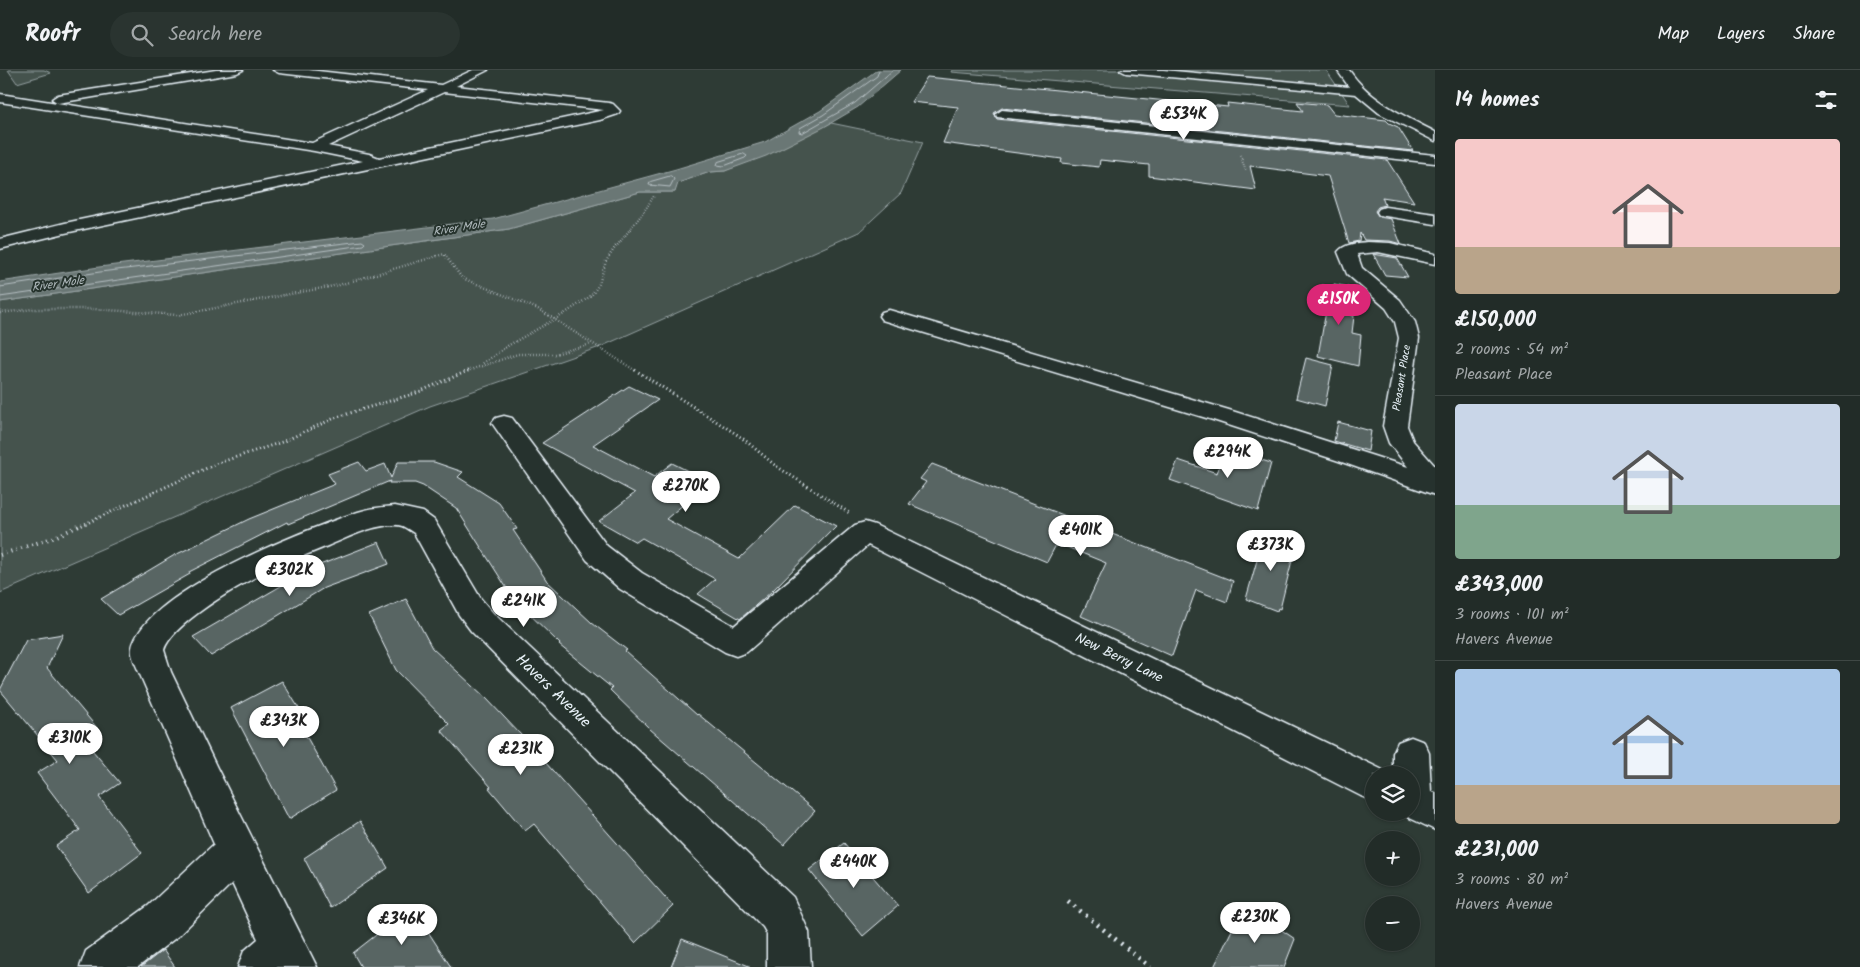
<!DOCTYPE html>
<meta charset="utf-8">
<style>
:root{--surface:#222c28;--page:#2a3430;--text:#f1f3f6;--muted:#a2a7a8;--line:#3f4845;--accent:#db2777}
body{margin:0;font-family:Kalam,sans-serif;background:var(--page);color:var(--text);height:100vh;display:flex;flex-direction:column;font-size:19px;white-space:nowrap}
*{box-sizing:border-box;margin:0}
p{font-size:16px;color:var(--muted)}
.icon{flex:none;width:28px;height:28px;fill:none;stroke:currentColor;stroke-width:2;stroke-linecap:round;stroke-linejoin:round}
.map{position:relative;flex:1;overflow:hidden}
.side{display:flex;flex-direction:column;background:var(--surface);width:425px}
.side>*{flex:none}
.fabs{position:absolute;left:1365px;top:696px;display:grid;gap:10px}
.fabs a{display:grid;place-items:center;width:55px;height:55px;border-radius:50%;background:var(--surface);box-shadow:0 1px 4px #0004,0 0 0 1px var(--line);font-size:25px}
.price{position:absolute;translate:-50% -42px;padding:0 11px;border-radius:18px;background:#fff;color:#222;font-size:16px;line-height:32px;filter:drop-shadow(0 1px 2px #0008)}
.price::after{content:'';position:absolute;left:50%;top:30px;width:15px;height:11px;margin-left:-8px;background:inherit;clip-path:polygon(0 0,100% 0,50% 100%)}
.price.selected{background:var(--accent);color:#fff}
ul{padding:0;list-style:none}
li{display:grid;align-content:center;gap:10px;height:265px;padding:0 20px}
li+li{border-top:1px solid var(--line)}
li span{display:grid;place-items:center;height:155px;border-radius:5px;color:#555}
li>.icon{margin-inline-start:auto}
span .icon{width:90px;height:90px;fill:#fffc;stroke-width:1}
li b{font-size:21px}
h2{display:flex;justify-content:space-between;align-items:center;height:60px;padding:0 20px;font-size:21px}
header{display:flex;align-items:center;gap:30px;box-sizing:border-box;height:70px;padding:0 25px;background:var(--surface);border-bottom:1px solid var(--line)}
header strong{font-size:24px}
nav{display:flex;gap:28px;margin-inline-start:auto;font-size:18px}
.search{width:350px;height:45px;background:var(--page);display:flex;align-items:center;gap:12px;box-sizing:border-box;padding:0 18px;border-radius:28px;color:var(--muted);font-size:19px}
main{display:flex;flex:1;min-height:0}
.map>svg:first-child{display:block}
.green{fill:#45524e;stroke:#96a2a3}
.water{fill:#6b7775;stroke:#9da8a9}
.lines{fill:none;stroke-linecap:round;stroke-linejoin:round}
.shore{stroke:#b6c0c4;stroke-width:1}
.building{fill:#596563;stroke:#e8f1f8}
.minor-casing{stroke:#e8f1f8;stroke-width:3}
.path-far4{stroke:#e8f1f8;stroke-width:2;stroke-dasharray:0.5 2;stroke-linecap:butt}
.path-far3{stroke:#e8f1f8;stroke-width:2.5;stroke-dasharray:0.5 2.5;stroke-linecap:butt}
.path-far2{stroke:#e8f1f8;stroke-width:3;stroke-dasharray:1 3;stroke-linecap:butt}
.path-far1{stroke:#e8f1f8;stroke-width:4;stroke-dasharray:1 4.5;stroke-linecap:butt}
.path{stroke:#e8f1f8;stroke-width:4.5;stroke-dasharray:2 5.5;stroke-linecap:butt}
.minor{fill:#26332d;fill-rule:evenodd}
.labels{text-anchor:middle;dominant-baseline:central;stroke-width:4;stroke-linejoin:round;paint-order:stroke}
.far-street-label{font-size:11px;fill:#e8f1f8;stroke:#26332d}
.far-water-label{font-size:12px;font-style:italic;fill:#b0babd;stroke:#26332d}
.street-label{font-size:14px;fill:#e8f1f8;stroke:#26332d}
.near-street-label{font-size:16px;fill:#e8f1f8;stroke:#26332d}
</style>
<header>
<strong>Roofr</strong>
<div class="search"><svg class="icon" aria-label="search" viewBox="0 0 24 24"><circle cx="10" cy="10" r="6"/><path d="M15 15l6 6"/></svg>Search here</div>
<nav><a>Map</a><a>Layers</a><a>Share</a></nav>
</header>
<main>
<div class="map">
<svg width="1435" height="897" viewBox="0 0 1435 897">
<rect width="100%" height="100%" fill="#2e3b35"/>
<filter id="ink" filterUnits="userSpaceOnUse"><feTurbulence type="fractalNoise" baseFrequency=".02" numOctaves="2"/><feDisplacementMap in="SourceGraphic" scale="10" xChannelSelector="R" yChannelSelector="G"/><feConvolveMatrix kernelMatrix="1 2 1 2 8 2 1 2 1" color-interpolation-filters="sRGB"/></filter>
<g filter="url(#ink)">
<path class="green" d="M8 0H44L51 3 17 13Z
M952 0H1326L1350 35 951 2Z
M831 53 923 72 901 123 859 162 600 277 430 336 0 523V232L509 159 640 122H675L677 113 710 102 725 101Z"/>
<path class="water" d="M877 0H901L858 37 824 57 766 86 725 101 710 102 678 113 675 122H640L509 159 0 232V212L99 197 493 149 676 99 765 72 820 41Z"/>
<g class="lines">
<path class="shore" d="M879 0 877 6 823 45 800 58 799 62 802 63 855 33 893 0
M744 84 747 86 745 88 724 96 717 95 718 92Z
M671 106 674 109 670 117 649 115 650 112Z
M0 217 100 202 362 171 365 173 363 175 0 227"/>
</g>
<path class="building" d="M927 7 1228 37 1227 33 1303 41 1297 32 1327 35 1334 44 1386 50 1389 53 1398 57 1413 81 1002 38 994 43 997 49 1387 90 1414 132 1382 127 1385 135 1378 137 1375 141 1379 147 1391 149 1401 174 1390 171 1364 170 1360 163 1359 171 1349 173 1328 106 1250 96 1256 120 1149 106V95L1100 90 1099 97 1061 93 1062 89 943 73 958 37 911 32Z
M1373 184 1397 188 1408 207 1385 205Z
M1334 214 1353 218 1350 245 1354 246 1352 263 1361 265 1358 296 1318 286 1326 241 1318 239 1322 215 1333 217Z
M1306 288 1333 295 1325 336 1296 328Z
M629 316 658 330 593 375 654 407 672 393 710 412 666 449 739 489 795 435 836 456 771 522 740 549 698 524 715 509 642 468 636 472 599 451 635 423 542 373Z
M1338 352 1371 361 1368 381 1334 371Z
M1226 379 1271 393 1258 441 1170 410 1178 390 1217 403Z
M359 392 366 401 385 394 391 408 398 392H434L463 402 458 407 499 433 517 459 513 460 547 511 592 553 627 580 625 581 697 645 698 644 815 741 784 775 650 659 610 620 612 618 559 575 560 574 513 528 456 438 423 416 415 413H389L390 411 288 454 287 452 189 502 190 504 118 545 101 529 173 486 249 449 335 414 328 404Z
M932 394 1233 511 1227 532 1196 520 1172 586 1081 546 1106 493 1057 473 1047 492 909 434 926 412 920 409Z
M1265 462 1296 474 1280 539 1278 538 1277 541 1246 529Z
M379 472 389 494 324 518 211 586 193 567 312 498Z
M406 529 432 578 486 628 521 665 673 836 635 873 534 754 525 761 489 718 491 717 441 660 449 654 396 600 369 545Z
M63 564 47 598 97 658 82 668 120 713 99 727 142 783 89 823 56 776 80 760 37 703 58 690 0 620 26 570Z
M282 611 311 658 304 662 336 720 289 749 231 638Z
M360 751 388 798 330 838 304 788Z
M844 773 898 836 863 866 809 800Z
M1244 835 1295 869 1284 897H1214Z
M412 837 451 897H361L353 883Z
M682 869 749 896V897H671Z
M163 880 175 897H141Z"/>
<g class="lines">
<g class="minor-casing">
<path id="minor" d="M216 0H243L237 3 58 33 52 29 58 25Z
M273 0H309L441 15 473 0H488L456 16 609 33 613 34 620 41 618 44 600 50 65 163 0 179V169L65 153 363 91 314 81 0 32V24L312 73 428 20 279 3ZM444 22 604 40 379 88 369 84 328 76Z
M1120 0H1163L1349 17 1337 0H1349C1370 31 1403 45 1435 62V71L1379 43 1356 24 1126 3Z
M1002 40 1435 85V93L997 47 996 44Z
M1385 137 1435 144V154L1379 145 1377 142 1379 139Z
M1367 172 1390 173 1435 184V194L1378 182 1357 184 1362 198 1400 230 1415 252 1419 268 1407 356 1413 371 1435 396V425L1336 390 1213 350 882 250 879 246 882 242 889 240 896 242 1229 340 1408 397 1389 373 1383 356 1399 268 1395 252 1386 238 1347 204 1338 182C1344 174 1357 173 1367 172Z
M504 346 512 348 607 476 642 503 734 556 855 455 865 452 875 455 1387 702 1389 705H1374V731L1361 726 868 475 747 582 736 586 725 582 620 519 587 490 492 353 496 348Z
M395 436 423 442 434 450 481 529 493 543 793 827 809 862 811 897H767V864L763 857 471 561 459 545 414 463C407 459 402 454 393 455 369 456 347 468 325 477 304 486 282 494 262 504 237 516 172 554 164 580L171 602 217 698 317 897H238L244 881 258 869 232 813 178 866 138 897H80L86 881 148 836 214 774 135 593C133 588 131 583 132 578 145 521 305 460 358 442 370 438 383 437 395 436Z
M1411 667 1424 672 1429 683 1431 722 1435 723V760L1397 742H1411V705H1393V683L1398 672Z"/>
</g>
<path class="path-far4" d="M1240 85 1246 101
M616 177 643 143 654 126"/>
<path class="path-far3" d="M0 243 33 239H94L178 245 339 215 444 184 462 208 538 239 636 301
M483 293 509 275 564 244 591 226 599 214 606 191 616 176
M467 301 518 284H555L591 274"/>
<path class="path-far2" d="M635 300 741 367 776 396 851 444
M78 457 218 393 282 372 337 347 416 323 470 300"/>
<path class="path-far1" d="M0 485 52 468 81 455"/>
<path class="path" d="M1068 831 1150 897"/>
<use href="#minor" class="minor"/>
</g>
</g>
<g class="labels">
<g class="far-street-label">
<text transform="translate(1402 308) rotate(-81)">Pleasant Place</text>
</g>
<g class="far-water-label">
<text transform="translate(459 158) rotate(-9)">River Mole</text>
<text transform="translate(58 214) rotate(-8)">River Mole</text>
</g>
<g class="street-label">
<text transform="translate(1119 588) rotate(26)">New Berry Lane</text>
</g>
<g class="near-street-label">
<text transform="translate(553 621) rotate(44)">Havers Avenue</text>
</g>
</g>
</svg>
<div class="fabs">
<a><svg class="icon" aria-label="layers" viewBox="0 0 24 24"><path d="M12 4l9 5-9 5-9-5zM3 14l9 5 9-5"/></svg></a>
<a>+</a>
<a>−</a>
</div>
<b class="price" style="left:1184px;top:71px">£534K</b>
<b class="price selected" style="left:1339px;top:256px">£150K</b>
<b class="price" style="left:1228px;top:409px">£294K</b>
<b class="price" style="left:686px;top:443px">£270K</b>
<b class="price" style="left:1081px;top:487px">£401K</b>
<b class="price" style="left:1271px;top:502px">£373K</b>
<b class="price" style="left:290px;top:527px">£302K</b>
<b class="price" style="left:524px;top:558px">£241K</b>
<b class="price" style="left:284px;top:678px">£343K</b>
<b class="price" style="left:70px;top:695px">£310K</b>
<b class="price" style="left:521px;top:706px">£231K</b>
<b class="price" style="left:854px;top:819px">£440K</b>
<b class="price" style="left:1255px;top:874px">£230K</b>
<b class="price" style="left:402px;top:876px">£346K</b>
</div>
<section class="side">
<h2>14 homes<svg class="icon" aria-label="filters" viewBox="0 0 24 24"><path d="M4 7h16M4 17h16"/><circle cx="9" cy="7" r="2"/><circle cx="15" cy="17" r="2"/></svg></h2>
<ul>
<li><span style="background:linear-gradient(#f6c9c9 70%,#b9a48a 0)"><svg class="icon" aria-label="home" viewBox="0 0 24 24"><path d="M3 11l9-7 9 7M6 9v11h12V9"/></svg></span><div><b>£150,000</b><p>2 rooms · 54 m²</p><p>Pleasant Place</p></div></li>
<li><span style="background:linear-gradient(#c9d6e8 65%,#7fa58c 0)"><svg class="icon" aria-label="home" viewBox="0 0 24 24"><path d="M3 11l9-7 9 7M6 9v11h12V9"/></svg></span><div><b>£343,000</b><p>3 rooms · 101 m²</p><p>Havers Avenue</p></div></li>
<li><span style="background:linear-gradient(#a9c7e8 75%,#b9a48a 0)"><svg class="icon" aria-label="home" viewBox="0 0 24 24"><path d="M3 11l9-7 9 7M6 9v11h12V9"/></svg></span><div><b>£231,000</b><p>3 rooms · 80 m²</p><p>Havers Avenue</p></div></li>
</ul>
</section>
</main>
